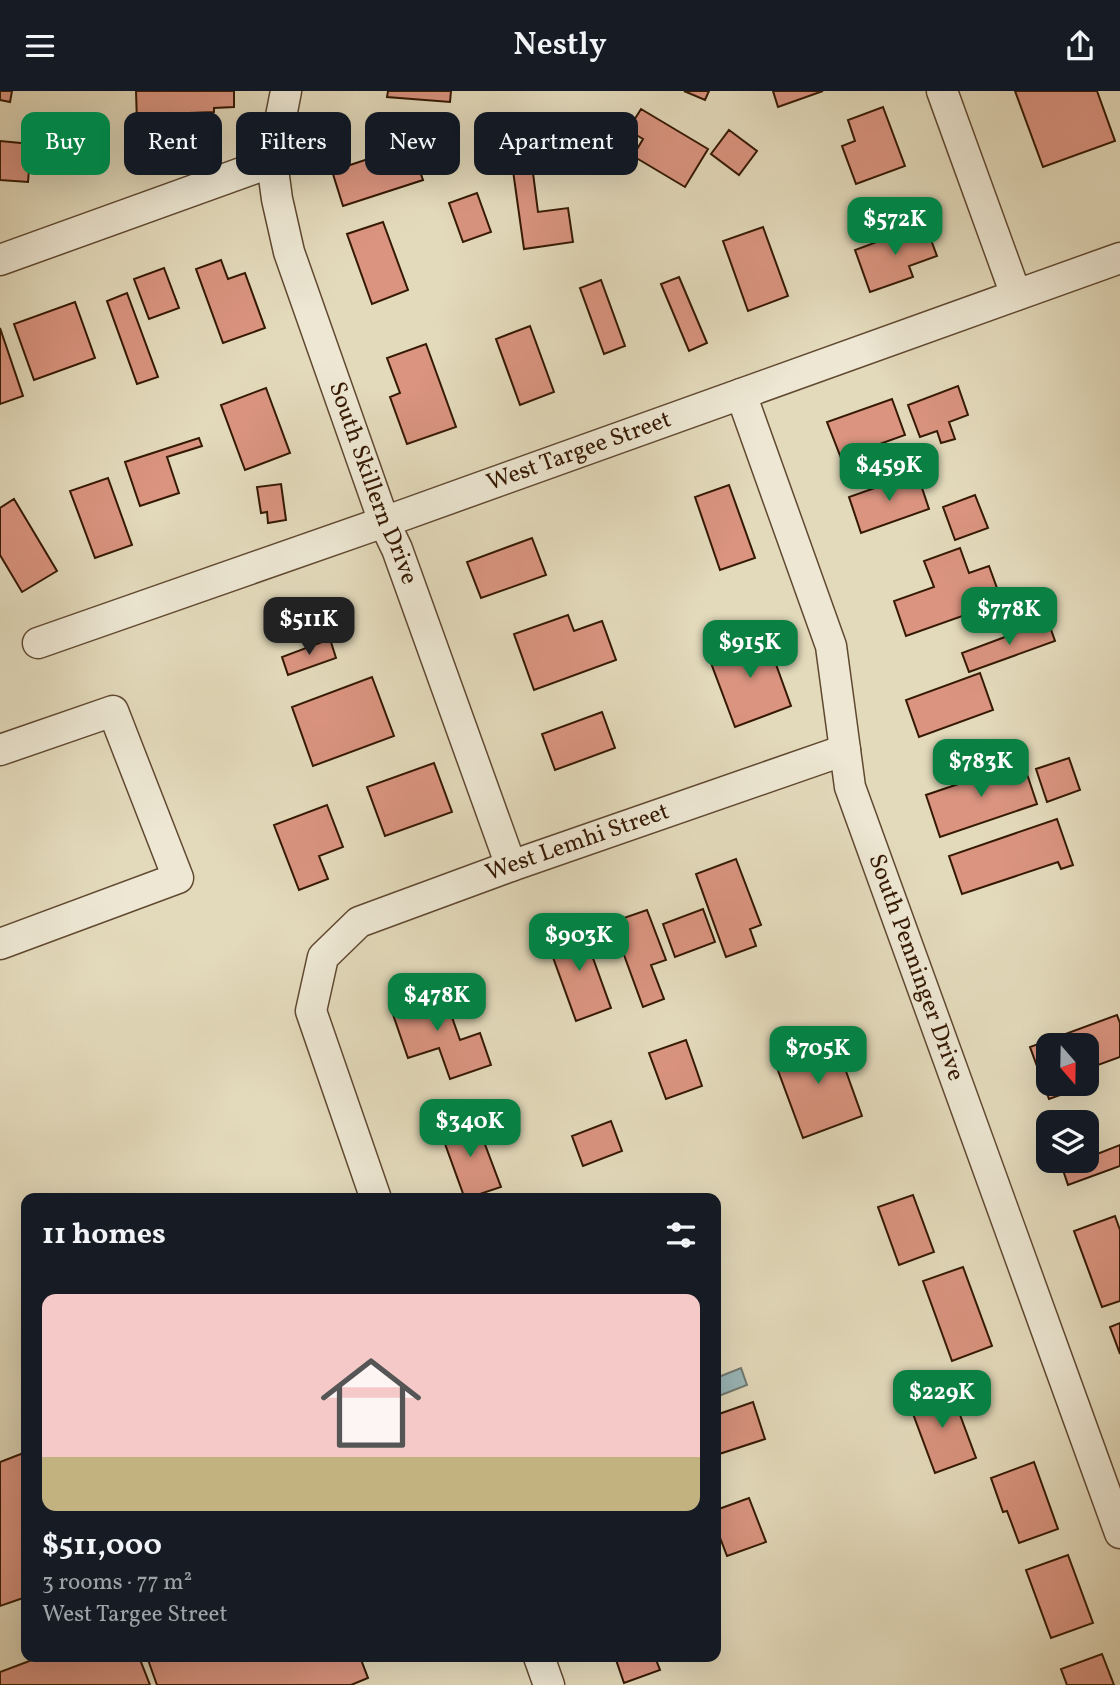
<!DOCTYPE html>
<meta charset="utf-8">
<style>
:root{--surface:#171b24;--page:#242831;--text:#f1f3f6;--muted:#9ea1a6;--line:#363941;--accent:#0b8043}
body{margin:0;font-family:Vollkorn,serif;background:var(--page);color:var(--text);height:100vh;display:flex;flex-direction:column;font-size:26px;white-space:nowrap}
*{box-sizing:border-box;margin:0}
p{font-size:23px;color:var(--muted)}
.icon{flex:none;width:38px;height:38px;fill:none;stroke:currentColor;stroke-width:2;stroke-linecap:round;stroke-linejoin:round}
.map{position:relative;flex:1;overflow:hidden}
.drawer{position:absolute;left:21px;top:1102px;width:700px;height:469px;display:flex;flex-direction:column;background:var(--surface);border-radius:14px;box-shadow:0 7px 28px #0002}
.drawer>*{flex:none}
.top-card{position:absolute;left:21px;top:21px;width:700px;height:63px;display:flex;gap:14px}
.needle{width:46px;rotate:160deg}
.tools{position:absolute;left:1036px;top:942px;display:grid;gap:14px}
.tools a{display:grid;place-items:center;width:63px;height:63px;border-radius:14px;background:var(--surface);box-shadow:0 7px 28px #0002;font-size:35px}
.price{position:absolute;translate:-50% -60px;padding:0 16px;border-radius:14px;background:var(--accent);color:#fff;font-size:23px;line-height:46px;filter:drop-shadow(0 2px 4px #0008)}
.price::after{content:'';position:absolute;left:50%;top:42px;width:21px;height:16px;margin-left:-10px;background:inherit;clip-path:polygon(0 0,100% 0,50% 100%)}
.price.on{background:#222;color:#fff}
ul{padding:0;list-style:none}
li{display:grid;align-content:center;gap:14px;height:371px;padding:0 21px}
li+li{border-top:2px solid var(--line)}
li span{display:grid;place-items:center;height:217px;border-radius:14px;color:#555}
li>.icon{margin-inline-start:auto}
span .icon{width:126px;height:126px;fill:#fffc;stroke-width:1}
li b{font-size:30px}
h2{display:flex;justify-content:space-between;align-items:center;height:84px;padding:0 21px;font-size:30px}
.pill{padding:0 24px;border-radius:14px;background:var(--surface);box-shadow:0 7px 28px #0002;font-size:24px;line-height:63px}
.pill.on{background:var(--accent);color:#fff}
header{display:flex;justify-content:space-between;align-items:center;height:91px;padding:0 21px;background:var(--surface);font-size:32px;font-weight:600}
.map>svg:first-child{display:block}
.water{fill:#99b8ba;stroke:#717871;stroke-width:2}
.building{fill:#da9480;stroke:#351903;stroke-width:2;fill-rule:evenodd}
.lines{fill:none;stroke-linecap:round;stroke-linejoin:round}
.minor-casing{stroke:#604931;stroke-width:33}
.minor{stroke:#ede7d3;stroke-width:30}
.labels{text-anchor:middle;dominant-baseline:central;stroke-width:7;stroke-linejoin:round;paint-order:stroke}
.street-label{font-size:24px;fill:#351903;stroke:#ede7d3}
</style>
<header><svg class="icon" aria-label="menu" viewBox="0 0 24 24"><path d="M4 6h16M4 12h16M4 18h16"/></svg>Nestly<svg class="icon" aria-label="share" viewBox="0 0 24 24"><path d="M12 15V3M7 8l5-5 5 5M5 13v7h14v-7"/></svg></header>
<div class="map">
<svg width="1120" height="1594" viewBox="0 0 1120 1594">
<rect width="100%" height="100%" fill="#e3dabb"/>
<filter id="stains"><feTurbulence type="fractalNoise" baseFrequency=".00286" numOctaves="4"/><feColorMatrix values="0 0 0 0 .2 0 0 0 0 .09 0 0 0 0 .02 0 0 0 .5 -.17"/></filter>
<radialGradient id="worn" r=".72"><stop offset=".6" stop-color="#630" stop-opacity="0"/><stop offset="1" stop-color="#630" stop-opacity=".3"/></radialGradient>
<path class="water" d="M741 1277 747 1294 716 1306V1287Z"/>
<path class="building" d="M0 0H12L10 11 0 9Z
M136 0H234V16L214 17V21L163 23 164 63 138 64Z
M388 0H451L450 11 387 6Z
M684 0H709L705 9Z
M773 0H823L778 16Z
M1015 0H1097L1115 50 1043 76Z
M883 16 905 75 856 93 842 55 855 50 848 29Z
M641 18 708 58 685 96 633 65 643 48 628 39Z
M540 32 547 80 533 82 538 121 568 117 573 151 524 158 507 37Z
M729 39 757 60 739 84 711 63Z
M0 50 31 53 28 91 0 89Z
M374 66 378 81 416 69 423 89 343 115 332 80Z
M477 102 491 141 463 151 449 112Z
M383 131 408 199 372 213 347 143Z
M925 133 937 165 909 175 913 186 870 201 855 159Z
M763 136 788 205 748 220 723 150Z
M221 169 228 188 245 182 265 237 223 252 196 178Z
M164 177 179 217 149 228 134 188Z
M679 186 707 252 689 260 661 193Z
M601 189 625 255 604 263 580 197Z
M127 202 158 286 137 293 107 210Z
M75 211 95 267 34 289 14 233Z
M530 235 554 301 520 314 496 248Z
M0 237 23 305 0 313Z
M426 253 456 336 407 353 390 306 400 302 387 267Z
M958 295 968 324 949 331 955 348 941 352 937 340 920 346 908 314Z
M266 297 290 362 245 379 221 314Z
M892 308 905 344 841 367 827 331Z
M199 347 202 355 167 366 179 402 140 415 125 371Z
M917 382 929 418 861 442 849 406Z
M108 387 132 454 95 467 70 400Z
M281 393 286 429 268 432 267 421 261 422 257 396Z
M729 394 755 467 720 479 695 406Z
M975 404 988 437 955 449 943 416Z
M14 408 57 480 22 501 0 464V417Z
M532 447 546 484 481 507 467 471Z
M960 457 969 482 989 475 1002 511 906 545 894 510 934 496 924 470Z
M568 524 574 540 602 530 616 569 534 599 514 543Z
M1048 530 1055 550 969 581 962 562Z
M765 543 791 615 735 636 708 564Z
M330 548 336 567 288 584 282 566Z
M980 582 993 619 919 646 906 609Z
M372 586 394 645 313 675 292 616Z
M602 621 615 657 555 679 542 643Z
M1069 667 1080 699 1047 711 1036 678Z
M1023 671 1037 713 940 746 926 704Z
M434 672 452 721 385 745 367 696Z
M327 714 343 756 319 765 328 788 299 799 274 734Z
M1057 728 1073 774 1061 778 1058 771 962 803 949 765Z
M736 768 761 834 750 838 756 855 726 866 696 783Z
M703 818 715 851 675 866 663 833Z
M647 819 666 869 651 874 664 908 643 916 612 831Z
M581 834 611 917 576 930 546 847Z
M441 895 460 949 480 942 491 974 450 988 439 957 408 967 389 912Z
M1117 924 1120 932V966L1092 976 1097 991 1049 1008 1030 956ZM1048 954H1087V992H1048Z
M833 944 862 1025 803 1047 773 966Z
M686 949 702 995 666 1008 649 962Z
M475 1027 501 1096 465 1108 440 1039Z
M611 1030 622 1060 583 1075 572 1045Z
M1120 1054V1075L1068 1094 1062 1076 1079 1069H1087V1067Z
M913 1104 934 1161 899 1174 878 1116Z
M1115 1125 1120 1139V1210L1102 1216 1074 1140Z
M963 1176 992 1255 952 1270 923 1190Z
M1120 1232V1263L1110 1236Z
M950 1297 976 1367 935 1382 909 1312Z
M753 1311 765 1348 716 1364V1324Z
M26 1361V1506L0 1515V1371Z
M1034 1371 1058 1438 1019 1452 1007 1420 1003 1421 991 1387Z
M749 1407 766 1451 727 1465 716 1436V1419Z
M1068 1464 1093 1532 1051 1547 1026 1479Z
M1102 1563 1114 1594H1067L1061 1578Z
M40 1566H139L150 1594H0V1581Z
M147 1566H360L368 1587 351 1594H157Z
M615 1566H655L660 1579 624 1592Z"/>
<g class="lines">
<g class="minor-casing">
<g id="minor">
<path id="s1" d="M286 0 272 71 277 108 289 161 384 431 397 458 511 775"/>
<path d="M942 0 1016 204"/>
<path d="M0 169 272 71"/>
<path id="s2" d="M741 303 831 555 850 696 1120 1442"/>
<path id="s3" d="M38 552 384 431 1120 167"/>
<path d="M0 659 113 620 178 787 0 853"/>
<path id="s4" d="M376 1108 311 920 323 866 359 831 511 775 845 659"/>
<path d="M539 1566 549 1594"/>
</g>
</g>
<use href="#minor" class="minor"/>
</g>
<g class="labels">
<g class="street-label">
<text stroke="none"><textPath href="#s3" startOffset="574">West Targee Street</textPath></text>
<text stroke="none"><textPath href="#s1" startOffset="410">South Skillern Drive</textPath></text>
<text stroke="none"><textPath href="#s4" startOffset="537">West Lemhi Street</textPath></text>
<text stroke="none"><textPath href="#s2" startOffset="602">South Penninger Drive</textPath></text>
</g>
</g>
<rect width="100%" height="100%" filter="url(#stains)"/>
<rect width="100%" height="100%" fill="url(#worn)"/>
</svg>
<div class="tools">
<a><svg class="needle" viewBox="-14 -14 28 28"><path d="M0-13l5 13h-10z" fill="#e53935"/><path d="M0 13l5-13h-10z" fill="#9ea1a6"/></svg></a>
<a><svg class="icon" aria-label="layers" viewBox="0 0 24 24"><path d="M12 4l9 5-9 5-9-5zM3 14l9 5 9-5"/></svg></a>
</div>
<b class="price" style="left:895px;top:166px">$572K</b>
<b class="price" style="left:889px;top:412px">$459K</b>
<b class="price" style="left:1009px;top:556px">$778K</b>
<b class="price on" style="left:309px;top:566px">$511K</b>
<b class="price" style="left:750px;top:589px">$915K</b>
<b class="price" style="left:981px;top:708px">$783K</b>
<b class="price" style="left:579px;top:882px">$903K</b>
<b class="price" style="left:437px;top:942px">$478K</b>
<b class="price" style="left:818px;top:995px">$705K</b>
<b class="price" style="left:470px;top:1068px">$340K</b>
<b class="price" style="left:942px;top:1339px">$229K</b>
<div class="top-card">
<a class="pill on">Buy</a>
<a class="pill">Rent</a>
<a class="pill">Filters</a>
<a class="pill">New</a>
<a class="pill">Apartment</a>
</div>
<section class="drawer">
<h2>11 homes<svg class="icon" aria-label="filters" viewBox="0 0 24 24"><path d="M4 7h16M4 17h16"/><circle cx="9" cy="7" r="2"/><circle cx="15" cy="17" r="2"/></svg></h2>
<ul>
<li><span style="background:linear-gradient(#f6c9c9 75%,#c2b280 0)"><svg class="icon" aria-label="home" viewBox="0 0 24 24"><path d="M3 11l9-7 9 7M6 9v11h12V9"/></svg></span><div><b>$511,000</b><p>3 rooms · 77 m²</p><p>West Targee Street</p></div></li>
</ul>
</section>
</div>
